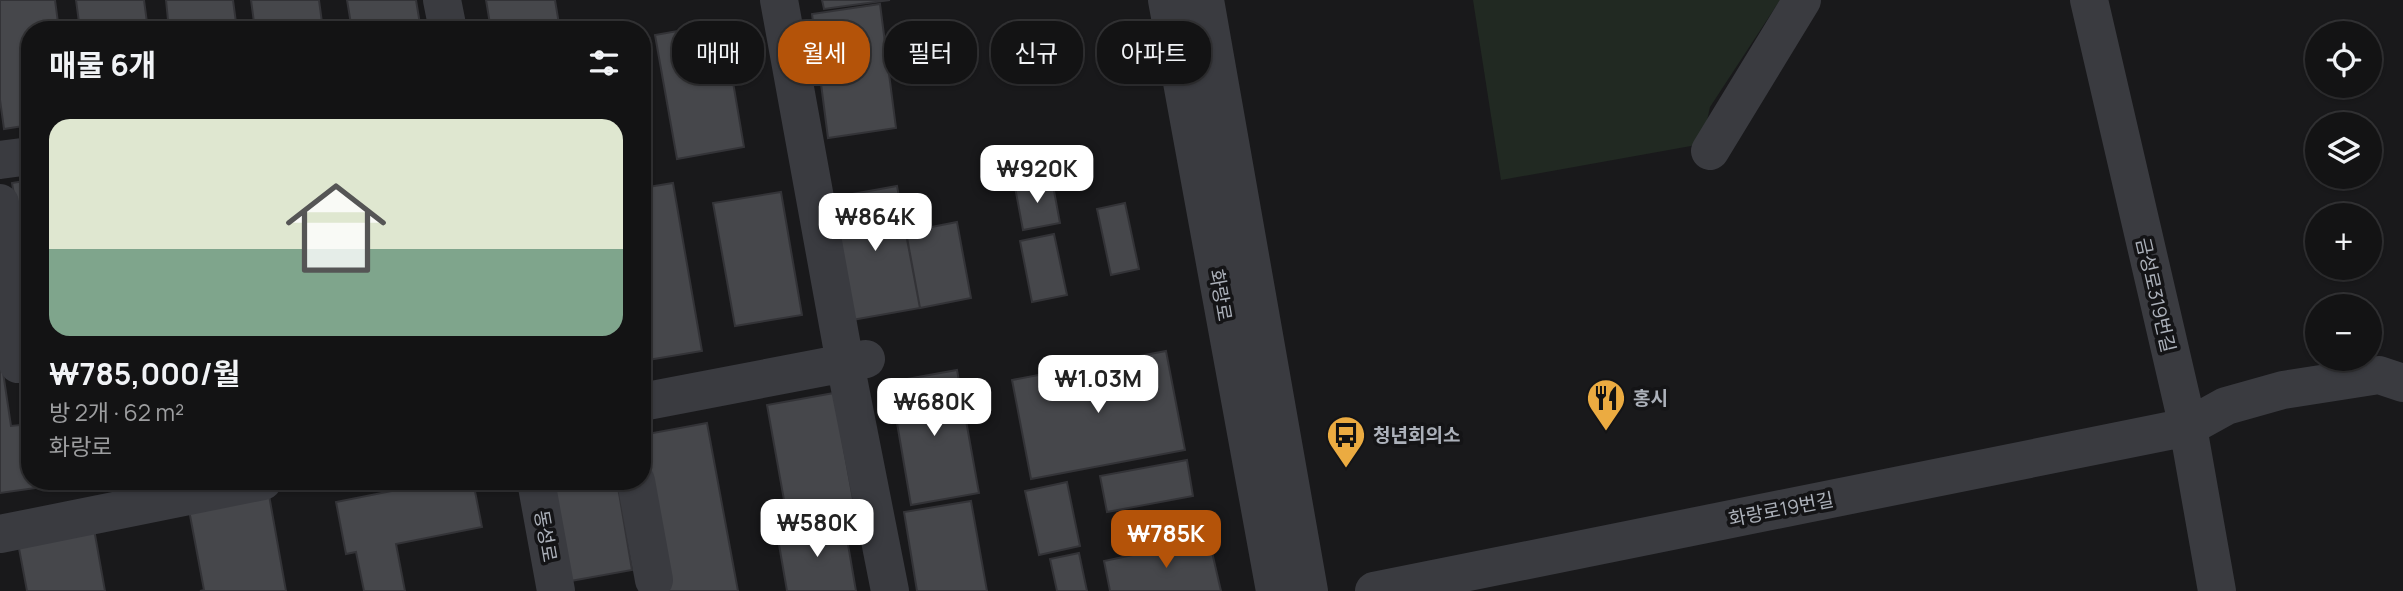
<!DOCTYPE html>
<html lang="ko">
<meta charset="utf-8">
<style>
:root{--surface:#131314;--page:#202022;--text:#f1f3f6;--muted:#9d9ea0;--line:#323234;--accent:#b45309}
body{margin:0;font-family:Manrope,"Noto Sans KR",sans-serif;background:var(--page);color:var(--text);height:100vh;display:flex;flex-direction:column;font-size:26px;white-space:nowrap}
*{box-sizing:border-box;margin:0}
p{font-size:23px;color:var(--muted)}
.icon{flex:none;width:38px;height:38px;fill:none;stroke:currentColor;stroke-width:2;stroke-linecap:round;stroke-linejoin:round}
.map{position:relative;flex:1;overflow:hidden}
.drawer{position:absolute;left:21px;top:21px;width:630px;height:469px;display:flex;flex-direction:column;background:var(--surface);border-radius:28px;box-shadow:0 2px 5px #0004,0 0 0 2px var(--line)}
.drawer>*{flex:none}
.guide{position:absolute;left:672px;top:21px;width:665px;height:63px;display:flex;gap:14px}
.tools{position:absolute;left:2305px;top:21px;display:grid;gap:14px}
.tools a{display:grid;place-items:center;width:77px;height:77px;border-radius:50%;background:var(--surface);box-shadow:0 2px 5px #0004,0 0 0 2px var(--line);font-size:35px}
.price{position:absolute;translate:-50% -60px;padding:0 16px;border-radius:14px;background:#fff;color:#222;font-size:23px;line-height:46px;filter:drop-shadow(0 2px 4px #0008)}
.price::after{content:'';position:absolute;left:50%;top:42px;width:21px;height:16px;margin-left:-10px;background:inherit;clip-path:polygon(0 0,100% 0,50% 100%)}
.price.selected{background:var(--accent);color:#fff}
ul{padding:0;list-style:none}
li{display:grid;align-content:center;gap:14px;height:371px;padding:0 28px}
li span{display:grid;place-items:center;height:217px;border-radius:21px;color:#555}
li>.icon{margin-inline-start:auto}
span .icon{width:126px;height:126px;fill:#fffc;stroke-width:1}
li b{font-size:30px}
h2{display:flex;justify-content:space-between;align-items:center;height:84px;padding:0 28px;font-size:30px}
.chip{padding:0 24px;border-radius:28px;background:var(--surface);box-shadow:0 2px 5px #0004,0 0 0 2px var(--line);font-size:24px;line-height:63px}
.chip.selected{background:var(--accent);color:#fff}
.map>svg:first-child{display:block}
.green{fill:#212922}
.building{fill:#46474b;stroke:#333337;stroke-width:2}
.lines{fill:none;stroke-linecap:round;stroke-linejoin:round}
.minor{stroke:#3a3b40;stroke-width:38}
.labels{text-anchor:middle;dominant-baseline:central;stroke-width:7;stroke-linejoin:round;paint-order:stroke}
.street-label{font-size:19px;fill:#acb1ba;stroke:#141416}
.poi-label{font-size:19px;font-weight:bold;fill:#acb1ba;stroke:#141416;text-anchor:start}
</style>
<div class="map">
<svg width="2403" height="591" viewBox="0 0 2403 591">
<rect width="100%" height="100%" fill="#19191b"/>
<path class="green" d="M1473 0H1780L1710 107 1702 144 1501 180Z"/>
<path class="building" d="M0 0H55L59 30H30V125L4 129 0 100Z
M76 0H144L148 30H80Z
M166 0H233L237 30H169Z
M251 0H319L323 30H255Z
M347 0H416L421 30H352Z
M486 0H555L560 30H491Z
M822 0H890L824 9Z
M880 4 896 128 828 138 812 14Z
M723 23 744 147 677 159 655 35Z
M30 180V287L12 183Z
M1052 180 1060 223 1023 230 1015 187Z
M673 183 702 351 642 361V188Z
M897 186 920 308 852 320 830 198Z
M781 192 802 315 735 326 713 203Z
M1125 203 1139 269 1111 275 1097 209Z
M957 222 971 298 920 308 906 232Z
M1054 234 1067 295 1032 302 1020 241Z
M1166 351 1185 450 1031 479 1012 380Z
M0 352 11 426 30 424V481H85L0 493Z
M957 370 979 493 911 505 890 382Z
M834 393 856 516 789 528 767 405Z
M707 423 738 591H669L642 435Z
M1187 460 1193 496 1107 512 1100 476Z
M442 481H473L482 527 396 544 405 591H364L356 552 346 554 336 502Z
M547 481H617L632 570 565 582Z
M1067 482 1080 546 1039 555 1025 491Z
M269 495 286 591H200L204 590 189 510Z
M971 501 987 591H917L904 512Z
M844 521 856 591H787L777 533Z
M94 529 105 591H27L18 543Z
M1209 539 1221 591H1110L1104 561Z
M1079 553 1087 591H1057L1050 559Z"/>
<g class="lines">
<path class="minor" d="M442 0 448 30
M779 0 845 363 890 591
M1167 0 1275 591
M1205 0 1309 591
M2089 0 2188 427 2217 591
M1710 151 1802 0
M0 160 30 156
M0 203 18 364 30 363
M642 402 866 359
M536 481 556 591
M636 481 654 580
M0 534 263 481
M1374 591 2188 427 2226 406 2283 390 2379 375 2403 383"/>
</g>
<defs>
<g id="restaurant-pin" transform="scale(2.0125)"><path d="M0 17L-7.5 6A9.5 9.5 0 1 1 7.5 6Z" fill="#ebab41" stroke="#141416"/><path d="M-5-6h1v4h1v-4h1v4h1v-4h1v5L-1.5 .5V6h-2V.5L-5-1ZM5-6V6H3V1.5H1.5Q1.5-4 5-6Z" fill="#111"/></g>
<g id="bus-pin" transform="scale(2.0125)"><path d="M0 17L-7.5 6A9.5 9.5 0 1 1 7.5 6Z" fill="#ebab41" stroke="#141416"/><path d="M-5-6H5V4H4V6H2V4H-2V6H-4V4H-5ZM-3.5-4V0h7V-4ZM-3.5 1.2v1.5H-2V1.2ZM2 1.2v1.5H3.5V1.2Z" fill="#111"/></g>
</defs>
<g fill-rule="evenodd">
<use href="#restaurant-pin" x="1606" y="398"/>
<use href="#bus-pin" x="1346" y="435"/>
</g>
<g class="labels">
<g class="street-label">
<text transform="translate(1221 295) rotate(80)">화랑로</text>
<text transform="translate(2156 295) rotate(77)">금성로319번길</text>
<text transform="translate(1781 509) rotate(-11)">화랑로19번길</text>
<text transform="translate(546 536) rotate(80)">동성로</text>
</g>
<g class="poi-label">
<text x="1633" y="398">홍시</text>
<text x="1373" y="435">청년회의소</text>
</g>
</g>
</svg>
<div class="tools">
<a><svg class="icon" aria-label="locate" viewBox="0 0 24 24"><circle cx="12" cy="12" r="6"/><path d="M12 2v4M12 18v4M2 12h4M18 12h4"/></svg></a>
<a><svg class="icon" aria-label="layers" viewBox="0 0 24 24"><path d="M12 4l9 5-9 5-9-5zM3 14l9 5 9-5"/></svg></a>
<a>+</a>
<a>−</a>
</div>
<b class="price" style="left:1037px;top:205px">₩920K</b>
<b class="price" style="left:875px;top:253px">₩864K</b>
<b class="price" style="left:1098px;top:415px">₩1.03M</b>
<b class="price" style="left:934px;top:438px">₩680K</b>
<b class="price" style="left:817px;top:559px">₩580K</b>
<b class="price selected" style="left:1166px;top:570px">₩785K</b>
<div class="guide">
<a class="chip">매매</a>
<a class="chip selected">월세</a>
<a class="chip">필터</a>
<a class="chip">신규</a>
<a class="chip">아파트</a>
</div>
<section class="drawer">
<h2>매물 6개<svg class="icon" aria-label="filters" viewBox="0 0 24 24"><path d="M4 7h16M4 17h16"/><circle cx="9" cy="7" r="2"/><circle cx="15" cy="17" r="2"/></svg></h2>
<ul>
<li><span style="background:linear-gradient(#dfe7d0 60%,#7fa58c 0)"><svg class="icon" aria-label="home" viewBox="0 0 24 24"><path d="M3 11l9-7 9 7M6 9v11h12V9"/></svg></span><div><b>₩785,000/월</b><p>방 2개 · 62 m²</p><p>화랑로</p></div></li>
</ul>
</section>
</div>
